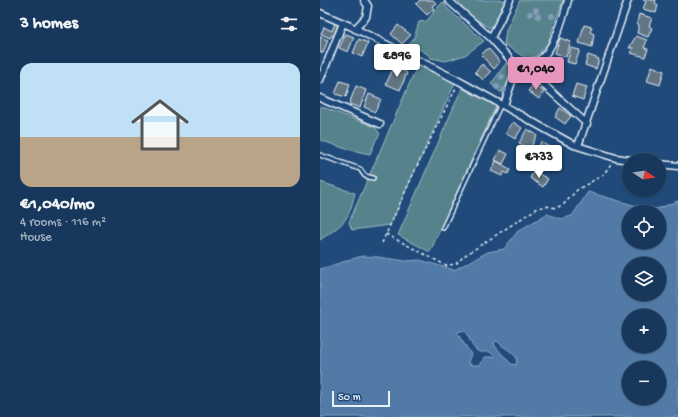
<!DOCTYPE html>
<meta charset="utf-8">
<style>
:root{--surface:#17385c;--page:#203f62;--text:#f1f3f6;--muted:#9eacbb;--line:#365272;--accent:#e797bd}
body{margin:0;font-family:"Gochi Hand",sans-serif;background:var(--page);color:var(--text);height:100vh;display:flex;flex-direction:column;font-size:15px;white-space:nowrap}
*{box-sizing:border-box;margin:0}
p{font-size:13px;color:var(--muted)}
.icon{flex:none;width:22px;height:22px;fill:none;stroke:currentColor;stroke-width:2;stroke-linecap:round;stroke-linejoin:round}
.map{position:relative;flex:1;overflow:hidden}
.side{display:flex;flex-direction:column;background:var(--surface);width:320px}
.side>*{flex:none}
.needle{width:26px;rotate:102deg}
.tools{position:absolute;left:302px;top:153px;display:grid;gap:8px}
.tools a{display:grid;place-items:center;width:44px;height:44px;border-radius:50%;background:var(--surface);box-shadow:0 1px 3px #0004,0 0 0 1px var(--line);font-size:20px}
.scale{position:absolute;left:12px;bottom:10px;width:58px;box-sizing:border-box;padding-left:4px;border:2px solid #e8f1f8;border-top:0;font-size:11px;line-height:14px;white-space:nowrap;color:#e8f1f8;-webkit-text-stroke:3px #1f4a7a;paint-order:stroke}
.price{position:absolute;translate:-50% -34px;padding:0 9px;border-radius:4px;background:#fff;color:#222;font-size:13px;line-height:26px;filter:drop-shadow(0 1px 2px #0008)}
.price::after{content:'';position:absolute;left:50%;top:24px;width:12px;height:9px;margin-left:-6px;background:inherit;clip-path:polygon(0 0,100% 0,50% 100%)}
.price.active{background:var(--accent);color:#111}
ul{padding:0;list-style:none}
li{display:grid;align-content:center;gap:8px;height:212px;padding:0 20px}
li+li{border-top:1px solid var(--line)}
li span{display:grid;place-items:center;height:124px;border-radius:12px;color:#555}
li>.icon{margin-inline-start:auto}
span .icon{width:72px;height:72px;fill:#fffc;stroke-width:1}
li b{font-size:17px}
h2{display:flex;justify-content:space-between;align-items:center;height:48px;padding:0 20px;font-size:17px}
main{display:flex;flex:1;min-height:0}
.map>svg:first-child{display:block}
.green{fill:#55828b;stroke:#9ebac2}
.water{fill:#517aa6;stroke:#8daac7;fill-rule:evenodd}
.building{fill:#627583;stroke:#e8f1f8}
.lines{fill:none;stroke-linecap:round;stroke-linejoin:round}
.lane-casing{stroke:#e8f1f8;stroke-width:6}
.street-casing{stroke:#e8f1f8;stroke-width:9}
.path{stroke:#e8f1f8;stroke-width:1.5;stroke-dasharray:3 3;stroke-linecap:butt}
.lane{stroke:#1f4a7a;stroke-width:3}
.street{stroke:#1f4a7a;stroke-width:6}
.tree{fill:#819cb6}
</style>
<main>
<section class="side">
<h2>3 homes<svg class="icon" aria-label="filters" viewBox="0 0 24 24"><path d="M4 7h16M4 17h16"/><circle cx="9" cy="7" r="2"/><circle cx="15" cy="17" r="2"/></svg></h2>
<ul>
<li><span style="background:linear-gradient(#bfe0f5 60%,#b9a48a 0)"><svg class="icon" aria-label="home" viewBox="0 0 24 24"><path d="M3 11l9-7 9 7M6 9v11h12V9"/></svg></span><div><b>€1,040/mo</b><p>4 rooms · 116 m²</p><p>House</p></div></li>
</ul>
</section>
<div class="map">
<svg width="358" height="417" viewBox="0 0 358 417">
<rect width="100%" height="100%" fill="#1f4a7a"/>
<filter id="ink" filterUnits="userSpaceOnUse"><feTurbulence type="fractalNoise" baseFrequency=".025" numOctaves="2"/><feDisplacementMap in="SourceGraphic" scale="8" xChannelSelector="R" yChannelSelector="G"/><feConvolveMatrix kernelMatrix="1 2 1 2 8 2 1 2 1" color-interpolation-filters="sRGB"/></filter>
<g filter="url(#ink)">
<path class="green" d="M137 0H186L176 22 169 28 148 14Z
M200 0H243L228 43 216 56 207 59 184 44 186 30Z
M123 2 128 9 164 41 145 55 126 61 111 58 106 53 89 44 94 38 99 22 107 21 116 9Z
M191 61V77L185 92H180L171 84 187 62Z
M98 64 135 83 70 225 32 230 29 222Z
M142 88 176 106 110 252 78 235Z
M0 106 55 127 60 134 56 140 50 154 26 149 0 140Z
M0 182 35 193C28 223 24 223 0 240Z"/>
<path class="water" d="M268 192 313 205 337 209 358 201V417H0V269L42 256 58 257 86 261 100 260 134 270 168 252 184 249 198 231 227 214 241 219 252 216ZM309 212H339V242H309ZM309 264H339V294H309ZM309 316H339V346H309ZM140 331H144C150 336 151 350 160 352 163 353 167 351 170 352L175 357H165L160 365H151L148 362 151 354 137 333ZM177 341C183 348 193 351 197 359L196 365 191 364 175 346 174 342ZM309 368H339V398H309Z"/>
<path class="building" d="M100 0H113L116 3 112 6 114 9 107 15 96 4Z
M323 0H336L335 3 338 5 336 13 323 9 326 1Z
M319 14 332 18 329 26 332 28 328 37 317 33 319 25 317 23Z
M15 23 19 25 14 36 12 35 10 38 1 34 4 27 12 31Z
M78 25 91 35 82 44 71 34Z
M264 25 272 27 270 32 274 34 272 47 259 43Z
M26 34 34 37 28 52 19 48Z
M316 36 327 40 324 48 328 49 325 57 311 53 313 48H309Z
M0 37 8 40 3 53 0 52Z
M240 38 251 42 246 57 235 53Z
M39 39 48 43 42 57 33 53Z
M168 48 180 62 174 69 161 55Z
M251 48 260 50 255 64 247 62Z
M268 55 279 59 276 69 265 65Z
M162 64 171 72 163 80 155 72Z
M75 65 87 73 80 90 66 84Z
M332 66 344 71 340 85 327 81Z
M20 81 30 84 26 97 15 94Z
M214 84 224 92 219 99 208 91Z
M256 84 267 87 263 100 252 96Z
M36 86 46 90 40 108 29 104Z
M49 94 61 99 55 112 44 107Z
M240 108 251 116 245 124 235 117Z
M193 122 202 128 195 139 186 133Z
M207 129 217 135 210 149 199 143Z
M221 142 233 149 227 159 215 153Z
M180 150 188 154 183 164 175 160Z
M176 161 190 169 188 174 184 172 182 176 171 171Z
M214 171 228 179 223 187 210 178Z"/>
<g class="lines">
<g class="lane-casing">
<path id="lane" d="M0 155 40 169 45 176 53 178
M123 228 181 104"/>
</g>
<g class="street-casing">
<path id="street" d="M128 0 171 38 190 0
M0 13 30 26 139 81 254 145 296 158 310 160
M35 29 46 17 48 6 44 0
M171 38 197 67H204L210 65 215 74 224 85 267 124
M210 65C232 59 243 20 248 0
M0 80 23 23
M0 98 60 124
M184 105 197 67
M258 146 308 0
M339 164 358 166"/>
</g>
<path class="path" d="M66 234 127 266 137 263 144 256 216 209 226 206 236 208 244 204 257 190 283 175 291 164
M62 243 97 166 136 88"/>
<use href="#lane" class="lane"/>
<use href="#street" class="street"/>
</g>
<g class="tree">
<circle cx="216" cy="10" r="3"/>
<circle cx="210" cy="14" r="3"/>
<circle cx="218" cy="16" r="3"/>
<circle cx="232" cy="16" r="3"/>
<circle cx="182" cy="77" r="3"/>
<circle cx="177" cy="87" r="3"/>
<circle cx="184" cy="90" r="3"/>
</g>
</g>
</svg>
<div class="tools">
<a><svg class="needle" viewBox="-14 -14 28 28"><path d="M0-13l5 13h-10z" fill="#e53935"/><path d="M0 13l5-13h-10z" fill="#9eacbb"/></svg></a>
<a><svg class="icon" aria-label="locate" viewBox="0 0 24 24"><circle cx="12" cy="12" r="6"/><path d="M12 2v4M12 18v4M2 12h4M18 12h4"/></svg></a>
<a><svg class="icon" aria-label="layers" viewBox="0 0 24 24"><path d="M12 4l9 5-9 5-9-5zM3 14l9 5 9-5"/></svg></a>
<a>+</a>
<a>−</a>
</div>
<div class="scale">50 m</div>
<b class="price" style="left:77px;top:78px">€896</b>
<b class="price active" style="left:216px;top:91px">€1,040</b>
<b class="price" style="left:219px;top:179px">€733</b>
</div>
</main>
